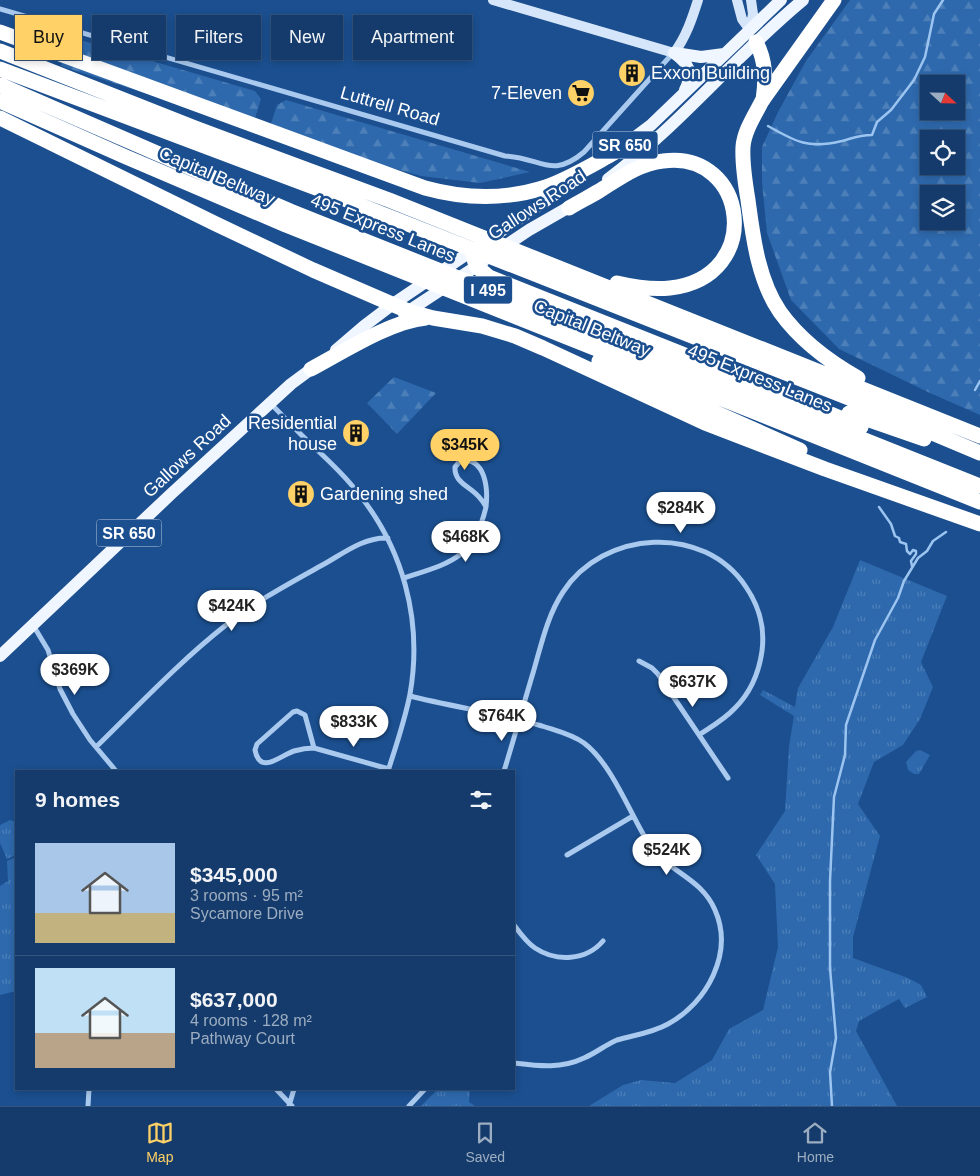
<!DOCTYPE html>
<meta charset="utf-8">
<style>
:root{--surface:#143b6b;--page:#214673;--text:#f1f3f6;--muted:#9dadc1;--line:#33557e;--accent:#ffd166}
body{margin:0;font-family:Arial,sans-serif;background:var(--page);color:var(--text);height:100vh;display:flex;flex-direction:column;font-size:19px;white-space:nowrap}
*{box-sizing:border-box;margin:0}
p{font-size:16px;color:var(--muted)}
.icon{flex:none;width:28px;height:28px;fill:none;stroke:currentColor;stroke-width:2;stroke-linecap:round;stroke-linejoin:round}
.map{position:relative;flex:1;overflow:hidden}
.drawer{position:absolute;left:15px;top:770px;width:500px;height:320px;display:flex;flex-direction:column;background:var(--surface);border-radius:0px;box-shadow:0 2px 8px #0003,0 0 0 1px var(--line)}
.drawer>*{flex:none}
.top-card{position:absolute;left:15px;top:15px;width:500px;height:45px;display:flex;gap:10px}
.needle{width:32px;rotate:112deg}
.tools{position:absolute;left:920px;top:75px;display:grid;gap:10px}
.tools a{display:grid;place-items:center;width:45px;height:45px;border-radius:0px;background:var(--surface);box-shadow:0 2px 8px #0003,0 0 0 1px var(--line);font-size:25px}
.price{position:absolute;translate:-50% -42px;padding:0 11px;border-radius:18px;background:#fff;color:#222;font-size:16px;line-height:32px;filter:drop-shadow(0 1px 2px #0008)}
.price::after{content:'';position:absolute;left:50%;top:30px;width:15px;height:11px;margin-left:-8px;background:inherit;clip-path:polygon(0 0,100% 0,50% 100%)}
.price.selected{background:var(--accent);color:#111}
ul{padding:0;list-style:none}
li{display:flex;align-items:center;gap:15px;height:125px;padding:0 20px}
li+li{border-top:1px solid var(--line)}
li span{display:grid;place-items:center;flex:none;width:140px;height:100px;border-radius:0px;color:#555}
li>.icon{margin-inline-start:auto}
span .icon{width:60px;height:60px;fill:#fffc;stroke-width:1}
li b{font-size:21px}
h2{display:flex;justify-content:space-between;align-items:center;height:60px;padding:0 20px;font-size:21px}
.chip{padding:0 18px;border-radius:0px;background:var(--surface);box-shadow:0 2px 8px #0003,0 0 0 1px var(--line);font-size:18px;line-height:45px}
.chip.selected{background:var(--accent);color:#111}
.tabs{display:flex;justify-content:space-around;align-items:center;height:70px;border-top:1px solid var(--line);background:var(--surface);font-size:14px;color:var(--muted)}
.tabs a{display:grid;justify-items:center;gap:2px}
.tabs .selected{color:var(--accent)}
.map>svg:first-child{display:block}
.forest{fill:url(#forest-firs);fill-rule:evenodd}
.park{fill:url(#park-tufts)}
.lines{fill:none;stroke-linecap:round;stroke-linejoin:round}
.stream{stroke:#9cc4f0;stroke-width:2.5}
.street{stroke:#a9c9ee;stroke-width:5}
.secondary{stroke:#d6e6fa;stroke-width:10}
.primary{stroke:#f0f6ff;stroke-width:12}
.highway{stroke:#fff;stroke-width:15}
.labels{text-anchor:middle;dominant-baseline:central;stroke-width:5;stroke-linejoin:round;paint-order:stroke}
.shield{fill:#1b4f8f;stroke:#bbcadd;stroke-width:1}
.shield-label{font-size:16px;font-weight:bold;fill:#fff}
.poi-label{font-size:18px;fill:#fff;stroke:#1b4f8f;text-anchor:start}
.street-label{font-size:18px;fill:#fff;stroke:#1b4f8f}
</style>
<div class="map">
<svg width="980" height="1106" viewBox="0 0 980 1106">
<defs>
<pattern id="forest-firs" width="22" height="20" patternUnits="userSpaceOnUse" patternTransform="scale(1.25)"><rect width="22" height="20" fill="#2e69ad"/><path d="M5 1l3.5 6h-7zM16 11l3.5 6h-7z" fill="#4d80b9"/></pattern>
<pattern id="park-tufts" width="24" height="20" patternUnits="userSpaceOnUse" patternTransform="scale(1.25)"><rect width="24" height="20" fill="#2e69ad"/><path d="M3 7l-1-3M5 7V3M7 7l1-3M15 17l-1-3M17 17v-4M19 17l1-3" fill="none" stroke="#4d80b9"/></pattern>
</defs>
<rect width="100%" height="100%" fill="#1b4f8f"/>
<path class="forest" d="M850 0H980V415L930 393 839 349 791 300 767 233 762 182V147L778 112 806 61ZM929 84H956V111H929ZM929 139H956V166H929ZM929 194H956V221H929Z
M70 37 255 91 261 99 252 128 61 66Z
M286 100 530 172 480 183 421 176 268 133 277 105Z
M394 377 436 393 397 434 367 403Z"/>
<path class="park" d="M860 560 947 596 921 662 933 687 920 719 903 745 874 762 858 804 880 836 853 937V958L908 978 921 985 927 997 905 1008 899 999 859 1021 856 1031 897 1106H589L623 1085 641 1080 675 1083 712 1060 729 1029 763 1010 778 947 775 884 756 855 785 811 789 746 794 716 760 695 763 690 795 707 798 688 833 627Z
M920 750 930 755 919 774H914L908 770 906 762 916 751Z
M10 820 16 822V855L7 859 0 843V825Z
M16 857V991L0 995V886L8 881 7 861Z
M438 1089H470L469 1102 475 1106H421Z"/>
<g class="lines">
<path class="stream" d="M768 126C796 142 808 149 842 141 853 138 859 135 872 135L877 122 891 110 914 80 925 57 934 14 943 0
M975 390 980 381
M879 507 891 524 895 536 899 538 900 542 906 544 907 551 910 554 913 550 916 551V554L911 561 912 566
M832 1106 830 1072 836 1038 830 968V881L834 797 845 755 846 725 875 640 898 598 904 581 918 558 927 551 933 541 946 532"/>
<path class="street" d="M0 9 505 156C540 157 551 180 584 152L673 53
M271 404C285 418 299 433 314 447 328 460 342 473 354 488 403 546 423 620 410 694 405 720 396 746 388 771
M461 460C486 458 488 489 486 507 484 503 482 500 479 497 470 486 454 483 455 467Z
M404 578C450 563 474 559 486 507
M33 625 48 650 60 689 73 714 90 740 116 771
M639 661 652 668 658 674 728 778
M410 696C453 707 499 713 542 726 557 731 571 734 584 743 612 764 630 814 649 844 667 872 701 877 715 910 734 953 707 1003 668 1024 652 1033 634 1035 617 1040 605 1045 596 1053 584 1058 561 1069 539 1066 514 1063
M297 711 305 715 314 748C307 748 301 749 294 751 281 755 260 776 255 750L257 744 293 712Z
M96 747C138 706 179 662 226 625 256 601 292 582 326 563 345 552 365 537 388 538
M314 748 389 769
M504 771C514 739 523 706 533 673 541 646 547 616 563 592 603 530 704 523 746 587 759 606 765 628 762 651 759 672 750 693 735 708 725 719 711 727 699 735
M567 855 633 816
M514 925C520 933 526 942 535 948 556 962 586 961 603 941
M276 1089 292 1106
M88 1106 89 1089
M289 1106 294 1089
M409 1106 425 1089"/>
<path class="secondary" d="M493 0 674 53C686 37 692 19 698 0
M737 0 742 19 750 30
M750 30 753 14 751 0"/>
<path class="primary" d="M674 53C689 64 694 72 685 90
M675 53 701 57 724 54
M607 158 651 125 781 0
M608 179C679 126 735 56 803 0
M499 250 529 230 576 203
M404 314 483 262
M336 350 364 326 393 304 581 177
M0 656 171 494 291 384 318 364"/>
<path class="highway" d="M834 0 762 101C755 115 744 131 743 147 742 164 745 182 748 200 753 237 758 280 780 312 800 340 828 361 858 378
M0 32 425 188C465 199 506 200 546 187 569 179 592 165 614 153
M756 42C766 61 766 80 763 100
M0 51 195 128 389 200 980 436
M0 69 324 191 854 400 980 453
M0 85 290 211 980 486
M0 101 126 157 286 225 980 502
M0 118 216 224 313 270 408 311 433 318 482 326 515 336 543 348 705 423 825 469 980 524
M569 208C579 202 589 197 599 191 620 178 638 164 663 161 747 149 766 277 670 288 652 290 634 287 617 283
M472 252 476 266 489 277 800 401 861 427
M599 361 800 450
M311 369C343 352 391 321 426 318
M849 413 924 439"/>
</g>
<defs>
<g id="building-disc" transform="scale(1.4375)"><circle r="9.5" fill="#ffd166" stroke="#1b4f8f"/><path d="M-4-6H4V6H1V3H-1V6H-4ZM-2.5-4.3h1.7v1.8h-1.7ZM.8-4.3h1.7v1.8H.8ZM-2.5-1h1.7V.8h-1.7ZM.8-1h1.7V.8H.8Z" fill="#111"/></g>
<g id="supermarket-disc" transform="scale(1.4375)"><circle r="9.5" fill="#ffd166" stroke="#1b4f8f"/><path d="M-6-5.5h2.5l.6 2H6L4.5 2H-2.5L-4.4-4H-6ZM-1.5 3.2a1.3 1.3 0 1 0 .1 0ZM3 3.2a1.3 1.3 0 1 0 .1 0Z" fill="#111"/></g>
</defs>
<g fill-rule="evenodd">
<use href="#building-disc" x="632" y="73"/>
<use href="#supermarket-disc" x="581" y="93"/>
<use href="#building-disc" x="356" y="433"/>
<use href="#building-disc" x="301" y="494"/>
</g>
<g class="labels">
<g class="shield">
<rect x="592.5" y="131.5" width="65" height="27" rx="4"/>
<rect x="464" y="276.5" width="48" height="27" rx="4"/>
<rect x="96.5" y="519.5" width="65" height="27" rx="4"/>
</g>
<g class="shield-label">
<text x="625" y="145">SR 650</text>
<text x="488" y="290">I 495</text>
<text x="129" y="533">SR 650</text>
</g>
<g class="poi-label">
<text x="651" y="73">Exxon Building</text>
<text x="562" y="93" text-anchor="end">7-Eleven</text>
<text x="337" y="423" text-anchor="end">Residential<tspan x="337" dy="21">house</tspan></text>
<text x="320" y="494">Gardening shed</text>
</g>
<g class="street-label">
<text transform="translate(390 106) rotate(16)">Luttrell Road</text>
<text transform="translate(217 176) rotate(23)">Capital Beltway</text>
<text transform="translate(537 205) rotate(-33)">Gallows Road</text>
<text transform="translate(383 228) rotate(22)">495 Express Lanes</text>
<text transform="translate(592 328) rotate(22)">Capital Beltway</text>
<text transform="translate(760 378) rotate(22)">495 Express Lanes</text>
<text transform="translate(187 456) rotate(-43)">Gallows Road</text>
</g>
</g>
</svg>
<div class="tools">
<a><svg class="needle" viewBox="-14 -14 28 28"><path d="M0-13l5 13h-10z" fill="#e53935"/><path d="M0 13l5-13h-10z" fill="#9dadc1"/></svg></a>
<a><svg class="icon" aria-label="locate" viewBox="0 0 24 24"><circle cx="12" cy="12" r="6"/><path d="M12 2v4M12 18v4M2 12h4M18 12h4"/></svg></a>
<a><svg class="icon" aria-label="layers" viewBox="0 0 24 24"><path d="M12 4l9 5-9 5-9-5zM3 14l9 5 9-5"/></svg></a>
</div>
<b class="price selected" style="left:465px;top:471px">$345K</b>
<b class="price" style="left:681px;top:534px">$284K</b>
<b class="price" style="left:466px;top:563px">$468K</b>
<b class="price" style="left:232px;top:632px">$424K</b>
<b class="price" style="left:75px;top:696px">$369K</b>
<b class="price" style="left:693px;top:708px">$637K</b>
<b class="price" style="left:502px;top:742px">$764K</b>
<b class="price" style="left:354px;top:748px">$833K</b>
<b class="price" style="left:667px;top:876px">$524K</b>
<div class="top-card">
<a class="chip selected">Buy</a>
<a class="chip">Rent</a>
<a class="chip">Filters</a>
<a class="chip">New</a>
<a class="chip">Apartment</a>
</div>
<section class="drawer">
<h2>9 homes<svg class="icon" aria-label="filters" viewBox="0 0 24 24"><path d="M4 7h16M4 17h16"/><circle cx="9" cy="7" r="2"/><circle cx="15" cy="17" r="2"/></svg></h2>
<ul>
<li><span style="background:linear-gradient(#a9c7e8 70%,#c2b280 0)"><svg class="icon" aria-label="home" viewBox="0 0 24 24"><path d="M3 11l9-7 9 7M6 9v11h12V9"/></svg></span><div><b>$345,000</b><p>3 rooms · 95 m²</p><p>Sycamore Drive</p></div></li>
<li><span style="background:linear-gradient(#bfe0f5 65%,#b9a48a 0)"><svg class="icon" aria-label="home" viewBox="0 0 24 24"><path d="M3 11l9-7 9 7M6 9v11h12V9"/></svg></span><div><b>$637,000</b><p>4 rooms · 128 m²</p><p>Pathway Court</p></div></li>
</ul>
</section>
</div>
<nav class="tabs">
<a class="selected"><svg class="icon" aria-label="map" viewBox="0 0 24 24"><path d="M3 6l6-2 6 2 6-2v14l-6 2-6-2-6 2zM9 4v14M15 6v14"/></svg>Map</a>
<a><svg class="icon" aria-label="saved" viewBox="0 0 24 24"><path d="M7 4h10v16l-5-4-5 4z"/></svg>Saved</a>
<a><svg class="icon" aria-label="home" viewBox="0 0 24 24"><path d="M3 11l9-7 9 7M6 9v11h12V9"/></svg>Home</a>
</nav>
